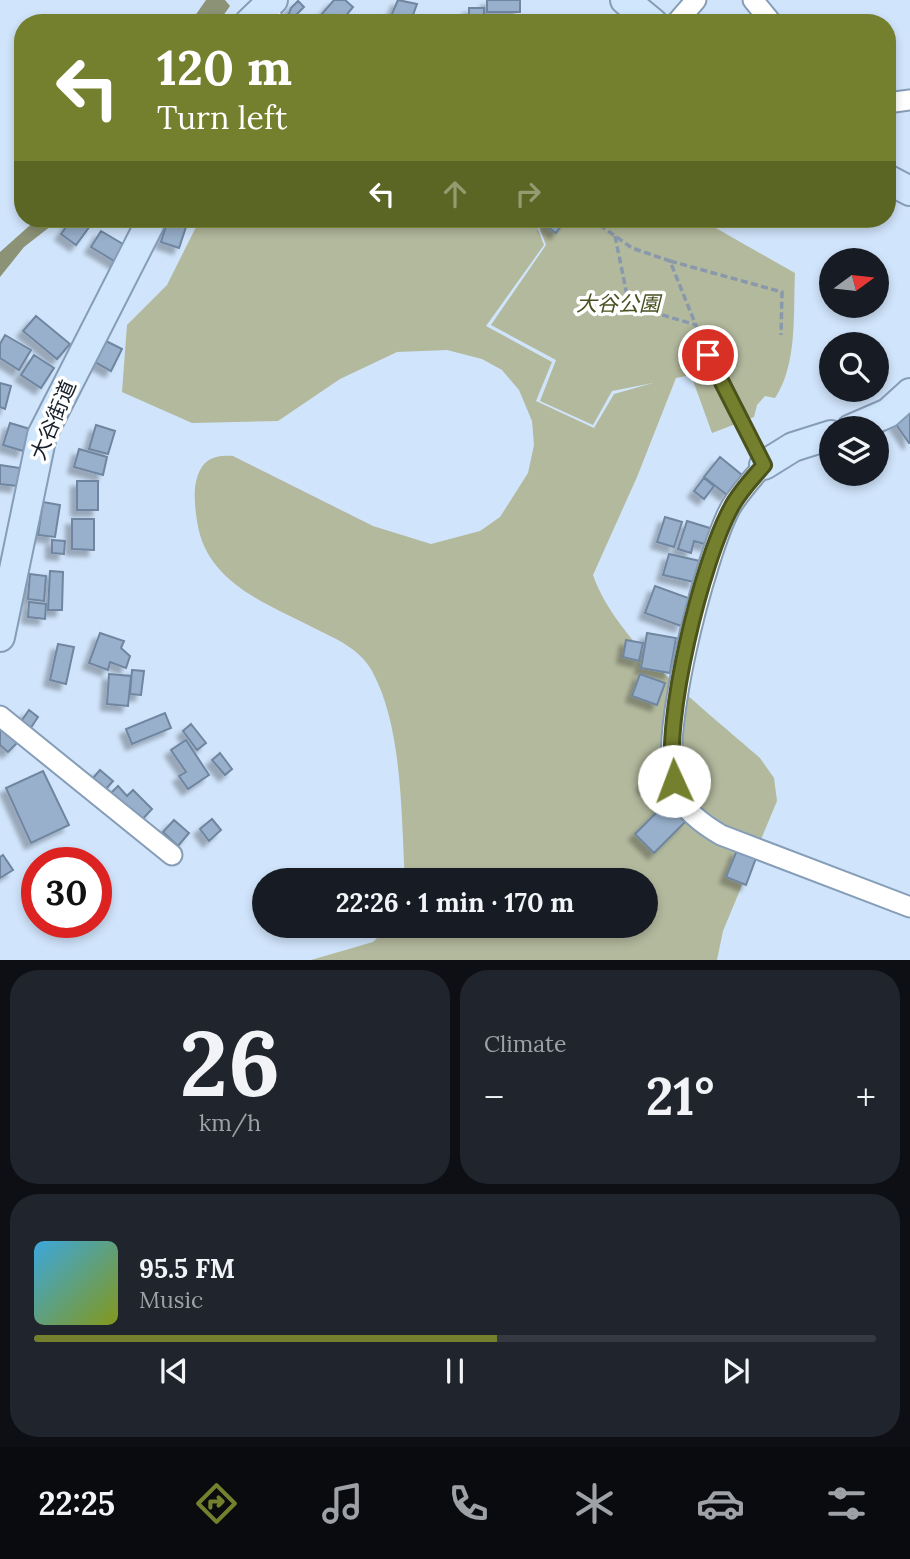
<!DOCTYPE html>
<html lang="en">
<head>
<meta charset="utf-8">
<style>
	:root { --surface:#171b24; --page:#20242c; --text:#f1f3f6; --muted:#9ea1a6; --line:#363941; --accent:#74802d }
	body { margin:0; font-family:Lora,"Noto Sans JP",serif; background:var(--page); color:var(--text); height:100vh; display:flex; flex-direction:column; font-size:26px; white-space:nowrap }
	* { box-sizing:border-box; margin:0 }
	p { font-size:23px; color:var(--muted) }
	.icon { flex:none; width:38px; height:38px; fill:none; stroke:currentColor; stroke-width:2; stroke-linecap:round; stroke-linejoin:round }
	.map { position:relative; height:960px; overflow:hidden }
	.side { display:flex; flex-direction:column; gap:10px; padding:10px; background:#0d0f14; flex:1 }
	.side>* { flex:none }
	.guide { position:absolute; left:14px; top:14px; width:882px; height:214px; border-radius:28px; box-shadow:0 4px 10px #0003; background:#74802d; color:#fff; overflow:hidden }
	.needle { width:46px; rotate:75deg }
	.fabs { position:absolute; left:819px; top:248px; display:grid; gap:14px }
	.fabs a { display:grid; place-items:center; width:70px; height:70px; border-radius:50%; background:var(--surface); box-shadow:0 4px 10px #0003; font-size:35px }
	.speed { position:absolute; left:21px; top:847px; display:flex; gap:14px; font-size:35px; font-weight:700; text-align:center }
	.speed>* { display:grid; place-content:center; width:91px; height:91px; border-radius:50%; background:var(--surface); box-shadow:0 4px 10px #0003; line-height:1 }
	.speed .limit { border:10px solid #d22; background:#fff; color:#111 }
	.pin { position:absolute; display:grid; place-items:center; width:60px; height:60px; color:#fff; margin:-30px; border:4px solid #fff; border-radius:50%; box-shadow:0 2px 7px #0007 }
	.me { position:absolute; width:77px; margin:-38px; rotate:358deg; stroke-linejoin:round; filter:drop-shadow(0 0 5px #0008) }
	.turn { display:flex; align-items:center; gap:24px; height:147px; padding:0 28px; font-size:32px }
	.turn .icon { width:91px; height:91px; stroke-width:2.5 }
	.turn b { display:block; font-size:49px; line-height:60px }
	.lanes { display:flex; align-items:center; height:66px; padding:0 28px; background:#0003; justify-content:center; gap:35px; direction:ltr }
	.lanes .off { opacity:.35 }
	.big { font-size:52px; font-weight:700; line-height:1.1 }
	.side .card { flex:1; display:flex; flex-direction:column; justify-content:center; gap:10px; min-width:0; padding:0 24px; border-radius:28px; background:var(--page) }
	.side .dial { align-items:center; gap:0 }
	.dial b { font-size:91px; line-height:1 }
	.song { display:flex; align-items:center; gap:21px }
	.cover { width:84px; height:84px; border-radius:10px; background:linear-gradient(135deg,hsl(200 70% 55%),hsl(70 70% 35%)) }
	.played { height:7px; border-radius:4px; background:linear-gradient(90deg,var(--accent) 55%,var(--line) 55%) }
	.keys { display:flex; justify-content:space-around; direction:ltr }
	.heat { display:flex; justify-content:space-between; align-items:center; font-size:38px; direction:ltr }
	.side .tiles { flex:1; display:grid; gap:10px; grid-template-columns:1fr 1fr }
	.card:last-child { grid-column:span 2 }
	.trip { position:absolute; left:252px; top:868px; width:406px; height:70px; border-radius:35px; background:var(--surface); box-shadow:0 4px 10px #0003; font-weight:700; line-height:70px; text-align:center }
	.menu { display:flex; height:112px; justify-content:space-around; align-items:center; background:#090b0e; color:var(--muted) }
	.menu .icon { width:49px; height:49px }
	.menu .current { color:var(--accent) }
	.menu b { font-size:32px; color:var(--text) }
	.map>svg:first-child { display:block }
</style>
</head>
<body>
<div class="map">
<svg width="910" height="961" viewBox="0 0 910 961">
	<defs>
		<filter id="shadow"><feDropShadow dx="-6" dy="6" stdDeviation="2" flood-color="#0004"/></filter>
	</defs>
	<rect width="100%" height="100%" fill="#d0e4fb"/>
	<path fill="#b3b99d" d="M200 219H534L544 245 486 326 552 362 536 401 594 428 614 394 653 383 612 391 593 425 540 401 556 360 491 325 546 245 536 219H700L795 273C793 312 798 364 775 398L765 396 757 405 754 417 712 433 691 375 676 378 637 477 593 575C617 644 705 709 760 758L774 778 777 801 723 931 717 960H311L373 942 389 926H646V880H405C401 815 403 728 372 671 361 651 341 641 322 632 271 605 206 585 197 521 195 508 193 490 197 478 203 459 214 455 233 456L373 526 431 544 480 531 500 517 528 473 534 445 532 421 519 390 502 370 482 359 447 350 397 352 340 379 278 421 192 423 122 392 127 325 167 285Z"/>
	<path fill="#8c9276" d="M206 0H225L230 6 218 23H190Z
		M37 219H60L24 247 0 277V252Z"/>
	<path fill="#98b0cb" stroke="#6f86a0" stroke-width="2" filter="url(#shadow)" d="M334 0H345L353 7 340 23H330L321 15Z
		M398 0 417 4 410 23 391 16Z
		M487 0H520V12H487Z
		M298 1 304 7 293 18 289 14 291 8Z
		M469 8H484V23H469Z
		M72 219H81L90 226 76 245 61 234Z
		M168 219 187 224 179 248 161 242Z
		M549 219H566L556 233 545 225Z
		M101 231 128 247 119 264 91 247Z
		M36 316 70 344 57 359 23 331Z
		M5 335 31 350 19 370 0 358V344Z
		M106 341 122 349 111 371 95 362Z
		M34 355 54 368 41 388 21 375Z
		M0 383 11 386 5 409 0 407Z
		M910 412V442L909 443 895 423Z
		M10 423 30 429 23 451 3 445Z
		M96 425 115 431 108 454 89 449Z
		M79 449 107 457 103 475 74 467Z
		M720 457 742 475 727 495 704 477Z
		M0 465 20 468 17 486 0 484Z
		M704 478 714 486 704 499 694 491Z
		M77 481H98V510H77Z
		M43 502 60 505 55 537 38 535Z
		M665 517 682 522 674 547 657 542Z
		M72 519H94V550L72 549Z
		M687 521 713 529 708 545 694 541 691 553 678 549Z
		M52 540 65 541 64 554 52 553Z
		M669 554 700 561 694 582 663 575Z
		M50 571 63 572 62 610H48Z
		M30 574 46 576 44 601 28 599Z
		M655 586 691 599 681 626 645 613Z
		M29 602 46 604 45 619 28 617Z
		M100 633 124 641 121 648 130 656 126 668 110 662 108 670 89 663Z
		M647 633 676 638 670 673 641 668Z
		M626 640 643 643 639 661 623 657Z
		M58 644 74 647 66 684 50 680Z
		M132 670 144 671 141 695 130 694Z
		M109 674 131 676 128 706 107 704Z
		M640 674 665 683 657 705 632 696Z
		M29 710 38 717 30 729 20 723Z
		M165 713 171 728 132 744 126 729Z
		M0 723 19 741 8 752 0 745Z
		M191 724 206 743 197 750 183 731Z
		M186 740 209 775 188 789 179 776 186 772 171 750Z
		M220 753 232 769 225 775 212 760Z
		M100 770 113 781 106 789 93 778Z
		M43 771 69 825 31 843 6 788Z
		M652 774 665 785 657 796 643 785Z
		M118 786 127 796 133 790 152 809 137 825 108 796Z
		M666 803 685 822 654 853 635 834Z
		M212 819 221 830 209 841 200 829Z
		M174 820 189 833 178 846 163 832Z
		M737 850 756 858 746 885 726 877Z
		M3 855 13 870 0 878V857Z"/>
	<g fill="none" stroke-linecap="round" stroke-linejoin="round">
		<defs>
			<path id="lane" d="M269 6 281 23
				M708 355 763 463"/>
			<path id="street" d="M753 0 772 23
				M676 23 696 0
				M887 103 910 100
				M764 465C753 478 740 492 731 507 706 552 653 752 678 796 687 813 704 825 721 835L910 907
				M0 716 172 855"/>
			<path id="secondary" d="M625 0 653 23
				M249 23 273 0
				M887 179 910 191
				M851 429 888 413 910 393
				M764 465 793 447 831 435
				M0 637 42 435 152 219"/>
		</defs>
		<use href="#lane" stroke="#859db7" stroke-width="13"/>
		<use href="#street" stroke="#859db7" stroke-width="23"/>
		<use href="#secondary" stroke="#859db7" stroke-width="32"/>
		<path stroke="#8998aa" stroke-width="3.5" stroke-dasharray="7 3.5" stroke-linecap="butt" d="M591 219 632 248 670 261 703 343
			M615 236 629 305 696 325
			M670 261 782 292 781 335"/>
		<use href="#lane" stroke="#fff" stroke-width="10"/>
		<use href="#street" stroke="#fff" stroke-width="19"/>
		<use href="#secondary" stroke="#d0e6fd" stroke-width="28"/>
	</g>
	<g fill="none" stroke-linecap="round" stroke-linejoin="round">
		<defs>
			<path id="route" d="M674 781C662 722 702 561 731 508 739 492 753 478 764 465L708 355"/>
		</defs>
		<use href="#route" stroke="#4b531d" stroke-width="18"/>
		<use href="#route" stroke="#74802d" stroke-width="12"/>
	</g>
	<g text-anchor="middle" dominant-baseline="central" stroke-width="7" stroke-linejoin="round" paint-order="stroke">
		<g font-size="21" font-style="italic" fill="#495121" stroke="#fff">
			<text x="618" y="303">大谷公園</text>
		</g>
		<g font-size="21" fill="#17202a" stroke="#fff">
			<text transform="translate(53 420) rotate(-67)">大谷街道</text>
		</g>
	</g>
</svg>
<div class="fabs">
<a><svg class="needle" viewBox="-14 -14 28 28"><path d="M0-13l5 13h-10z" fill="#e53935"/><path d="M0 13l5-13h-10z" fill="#9ea1a6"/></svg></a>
<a><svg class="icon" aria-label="search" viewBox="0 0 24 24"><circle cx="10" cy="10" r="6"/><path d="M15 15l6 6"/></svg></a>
<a><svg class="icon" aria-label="layers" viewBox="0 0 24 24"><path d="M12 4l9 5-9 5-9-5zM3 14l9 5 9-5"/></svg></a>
</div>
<div class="speed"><div class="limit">30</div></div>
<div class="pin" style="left:708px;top:355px;background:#d93025"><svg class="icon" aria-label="arrive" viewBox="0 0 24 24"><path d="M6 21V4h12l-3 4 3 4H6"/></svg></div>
<svg class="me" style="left:674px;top:781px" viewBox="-20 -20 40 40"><circle r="19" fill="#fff"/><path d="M0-13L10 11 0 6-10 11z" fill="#74802d"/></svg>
<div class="trip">22:26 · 1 min · 170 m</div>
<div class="guide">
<div class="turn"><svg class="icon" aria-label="left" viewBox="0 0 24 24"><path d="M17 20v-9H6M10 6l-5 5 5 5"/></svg><div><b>120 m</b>Turn left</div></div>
<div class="lanes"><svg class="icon" aria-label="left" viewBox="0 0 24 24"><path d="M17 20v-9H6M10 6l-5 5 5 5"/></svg><svg class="icon off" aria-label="ahead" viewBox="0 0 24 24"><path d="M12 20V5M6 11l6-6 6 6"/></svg><svg class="icon off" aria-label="right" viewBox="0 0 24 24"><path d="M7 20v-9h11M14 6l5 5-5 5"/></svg></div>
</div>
</div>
<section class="side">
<div class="tiles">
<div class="card dial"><b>26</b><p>km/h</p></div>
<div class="card"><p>Climate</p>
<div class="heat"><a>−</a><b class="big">21°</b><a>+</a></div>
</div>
<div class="card">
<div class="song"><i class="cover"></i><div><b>95.5 FM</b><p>Music</p></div></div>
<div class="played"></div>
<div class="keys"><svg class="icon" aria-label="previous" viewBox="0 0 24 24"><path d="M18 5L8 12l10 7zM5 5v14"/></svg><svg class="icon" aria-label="pause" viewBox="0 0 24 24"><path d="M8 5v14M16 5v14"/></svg><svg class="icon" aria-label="next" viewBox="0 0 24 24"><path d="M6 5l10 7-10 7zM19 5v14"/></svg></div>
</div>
</div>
</section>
<nav class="menu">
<b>22:25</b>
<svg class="icon current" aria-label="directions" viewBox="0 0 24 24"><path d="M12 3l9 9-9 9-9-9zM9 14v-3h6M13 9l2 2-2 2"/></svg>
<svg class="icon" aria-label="music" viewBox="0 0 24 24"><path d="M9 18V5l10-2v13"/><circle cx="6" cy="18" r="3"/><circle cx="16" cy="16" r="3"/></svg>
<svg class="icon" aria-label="phone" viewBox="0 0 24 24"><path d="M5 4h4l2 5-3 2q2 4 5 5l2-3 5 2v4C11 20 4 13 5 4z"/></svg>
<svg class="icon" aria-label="climate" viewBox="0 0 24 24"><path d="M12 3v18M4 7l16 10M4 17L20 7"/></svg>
<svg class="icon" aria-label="car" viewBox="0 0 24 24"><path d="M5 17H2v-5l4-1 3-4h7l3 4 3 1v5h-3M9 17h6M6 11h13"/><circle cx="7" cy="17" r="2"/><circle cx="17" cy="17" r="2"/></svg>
<svg class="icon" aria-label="filters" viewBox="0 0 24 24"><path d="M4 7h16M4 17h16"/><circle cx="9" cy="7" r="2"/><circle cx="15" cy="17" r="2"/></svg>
</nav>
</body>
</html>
